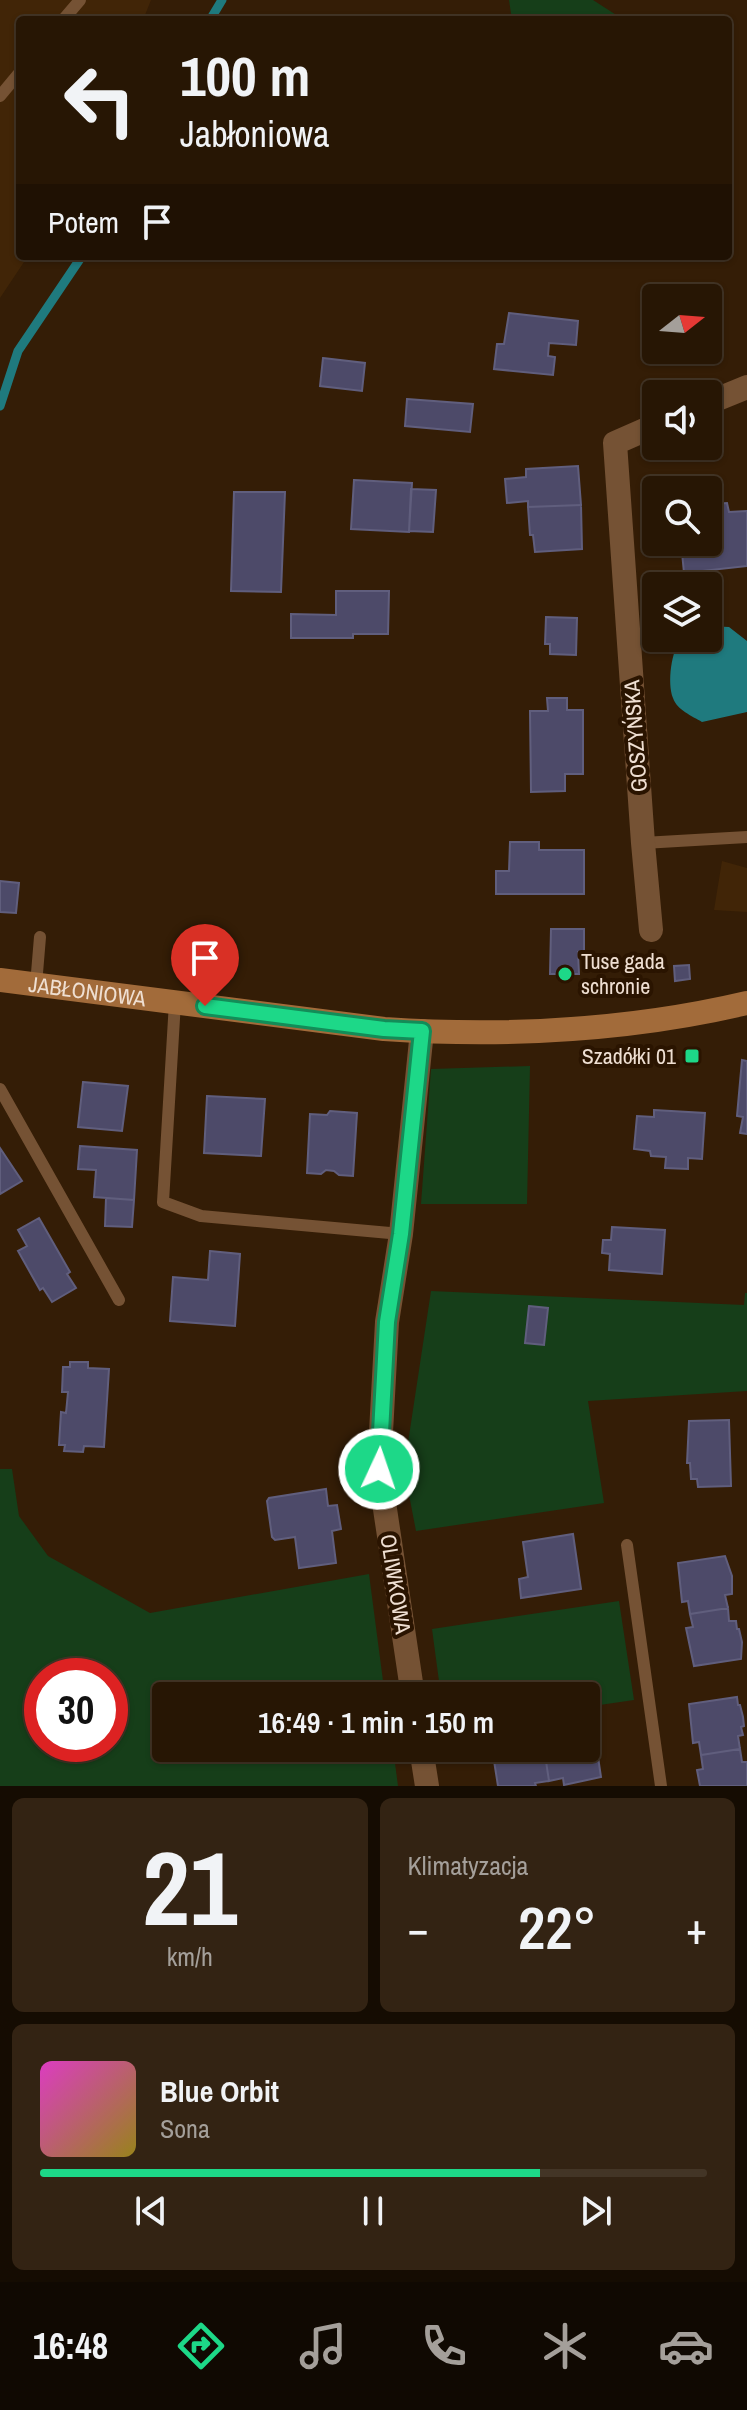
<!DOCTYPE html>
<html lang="pl">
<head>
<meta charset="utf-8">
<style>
	:root { --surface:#271604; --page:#332313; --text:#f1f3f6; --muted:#a49f9a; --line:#433526; --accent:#1dd888 }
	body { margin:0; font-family:"Archivo Narrow",sans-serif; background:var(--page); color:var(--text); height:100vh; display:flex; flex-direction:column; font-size:30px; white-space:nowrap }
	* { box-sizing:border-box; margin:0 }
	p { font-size:26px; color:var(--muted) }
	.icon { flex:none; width:44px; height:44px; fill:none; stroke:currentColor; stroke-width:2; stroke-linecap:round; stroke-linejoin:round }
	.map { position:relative; height:1786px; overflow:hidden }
	.side { display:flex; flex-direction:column; gap:12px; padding:12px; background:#150c02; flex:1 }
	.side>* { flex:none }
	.banner { position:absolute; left:16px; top:16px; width:716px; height:244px; border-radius:8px; box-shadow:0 2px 6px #0004,0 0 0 2px var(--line); background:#271604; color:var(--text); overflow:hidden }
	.needle { width:52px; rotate:73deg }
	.fabs { position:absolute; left:642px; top:284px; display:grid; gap:16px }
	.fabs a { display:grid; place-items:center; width:80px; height:80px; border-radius:8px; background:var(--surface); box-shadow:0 2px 6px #0004,0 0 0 2px var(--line); font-size:40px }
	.speed { position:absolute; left:24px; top:1658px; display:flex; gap:16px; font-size:40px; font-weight:700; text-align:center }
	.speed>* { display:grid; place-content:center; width:104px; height:104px; border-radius:50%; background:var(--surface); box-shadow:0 2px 6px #0004,0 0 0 2px var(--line); line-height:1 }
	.speed .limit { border:12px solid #d22; background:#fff; color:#111 }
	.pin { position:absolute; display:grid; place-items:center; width:68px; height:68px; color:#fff; margin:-82px -34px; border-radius:50% 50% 50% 0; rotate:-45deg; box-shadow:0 0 8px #0007 }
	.pin .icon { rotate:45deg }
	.me { position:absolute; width:88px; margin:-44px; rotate:3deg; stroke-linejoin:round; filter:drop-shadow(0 0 6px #0008) }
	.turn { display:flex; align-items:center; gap:28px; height:168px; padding:0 32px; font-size:36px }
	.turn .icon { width:104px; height:104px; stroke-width:2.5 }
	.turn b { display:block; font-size:56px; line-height:68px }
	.then { display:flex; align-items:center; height:76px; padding:0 32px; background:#0003; gap:16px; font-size:30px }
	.big { font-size:60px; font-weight:600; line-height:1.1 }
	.side .tile { flex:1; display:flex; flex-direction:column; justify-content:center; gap:12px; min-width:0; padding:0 28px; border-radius:12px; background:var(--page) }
	.side .dial { align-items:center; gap:0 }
	.dial b { font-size:104px; line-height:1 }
	.song { display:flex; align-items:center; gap:24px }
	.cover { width:96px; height:96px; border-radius:12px; background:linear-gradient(135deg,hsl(310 70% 55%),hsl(50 70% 35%)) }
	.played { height:8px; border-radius:4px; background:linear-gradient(90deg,var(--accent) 75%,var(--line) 75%) }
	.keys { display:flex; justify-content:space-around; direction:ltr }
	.heat { display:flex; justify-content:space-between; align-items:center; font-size:44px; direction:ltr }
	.side .tiles { flex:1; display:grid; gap:12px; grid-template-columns:1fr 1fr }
	.tile:last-child { grid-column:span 2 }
	.trip { position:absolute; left:152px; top:1682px; width:448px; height:80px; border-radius:8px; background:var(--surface); box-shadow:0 2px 6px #0004,0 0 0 2px var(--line); font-weight:600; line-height:80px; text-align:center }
	.menu { display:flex; height:128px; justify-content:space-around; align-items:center; background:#100902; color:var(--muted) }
	.menu .icon { width:56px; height:56px }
	.menu .selected { color:var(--accent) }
	.menu b { font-size:36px; color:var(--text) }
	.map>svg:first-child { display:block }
</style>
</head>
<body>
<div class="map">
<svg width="747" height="1786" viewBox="0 0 747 1786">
	<rect width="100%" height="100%" fill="#341d06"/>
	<path fill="#412507" d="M0 0H151L143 20H20V256H28L0 298Z
		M722 861 747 868V912L714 910Z"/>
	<path fill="#163e19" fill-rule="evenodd" d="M509 0H593L624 20H512Z
		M530 1066 527 1204H421L431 1069Z
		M431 1291 744 1305 745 1293H747V1391L588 1401 604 1503 416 1531 404 1469Z
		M0 1469H12L19 1516 48 1556 150 1613 369 1574 385 1696H166V1748H393L398 1786H0ZM110 1676V1744H42V1676Z
		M619 1601 634 1700 586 1707V1696H441L432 1629Z"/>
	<path fill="#1f7a7e" d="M708 626 729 627 747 641V712L702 722C692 716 677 710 673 698 667 684 671 649 682 638H708Z"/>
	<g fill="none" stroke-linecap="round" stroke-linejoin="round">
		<path stroke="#1f7a7e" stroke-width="9" d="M210 20 222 0
			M0 406 18 351 82 256"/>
	</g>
	<path fill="#4d4a69" stroke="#605e7d" stroke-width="2" d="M509 313 578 321 576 345 549 343 548 356 555 357 553 375 494 369 497 344H504Z
		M323 358 365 363 362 391 320 386Z
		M407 399 473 404 470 432 405 426Z
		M578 466 581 505 528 507V501L507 503 505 479 526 477V469Z
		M354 480 412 483 409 532 351 529Z
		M411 489 436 490 433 532 409 531Z
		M234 492H285L281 592 231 591Z
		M727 503 729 512 747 511V566L684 573 681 542H708V515L714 514 713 504Z
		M581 505 582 549 535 552 533 535H530L528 507Z
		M336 591H389L388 634H353V638H291V614L336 615Z
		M546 617 577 618 576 655 550 654V644H545Z
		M547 698H567V710H583V774H565V791L531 792 530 711H548Z
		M510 842H539V850H584V894H496V871H509Z
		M0 881 19 883 16 913 0 912Z
		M551 929H584V952H578L579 974H550Z
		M689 965 690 979 675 981 674 966Z
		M742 1060 747 1061V1134L740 1133 743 1117 737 1116Z
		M83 1082 128 1086 122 1131 78 1127Z
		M207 1096 265 1099 261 1156 204 1153Z
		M654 1110 705 1113 702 1159 688 1158V1169L665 1168 666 1157 651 1156 650 1151 634 1149 637 1116 654 1117Z
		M330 1111 357 1113 353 1176 339 1175 334 1171 326 1170 321 1174 307 1173 310 1114 327 1115Z
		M80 1146 137 1150 134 1200 94 1197 96 1170 78 1169Z
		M0 1148 22 1181 0 1194Z
		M106 1198 134 1200 132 1227 105 1226Z
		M39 1218 70 1272 67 1274 76 1288 52 1302 43 1288 40 1290 18 1251 27 1246 18 1230Z
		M612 1227 665 1230 662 1274 609 1270 610 1254 602 1253 603 1240H611Z
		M210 1251 240 1254 235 1326 170 1321 173 1277 208 1280Z
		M529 1306 548 1308 544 1345 525 1343Z
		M70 1362H88V1368L109 1369 104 1447 84 1446 83 1452 64 1451 65 1445H59L61 1412 66 1413 68 1392H62L63 1367H70Z
		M729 1420 731 1486 698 1487 697 1479H691L690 1463H687L689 1421Z
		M326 1489 328 1506 337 1505 341 1529 332 1531 336 1563 299 1568 295 1537 275 1540 272 1537 267 1501 269 1498Z
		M573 1534 581 1589 521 1598 519 1579 528 1577 523 1542Z
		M725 1556 732 1576V1594L725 1595 728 1608 690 1614 688 1601 682 1602 678 1563Z
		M728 1608 729 1621H736L737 1629H739L742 1642 741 1659 694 1666 686 1628 693 1627 690 1614Z
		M737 1697 738 1705H740L743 1717 744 1726 741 1727 743 1735 738 1736 740 1749 701 1755 699 1742 693 1743 689 1704Z
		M594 1730 601 1777 564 1785 563 1778 549 1781 544 1748H586V1732Z
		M492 1748H544L549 1781 535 1783 536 1786H498Z
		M740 1749 742 1762H747V1786H700L697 1770 703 1769 701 1755Z"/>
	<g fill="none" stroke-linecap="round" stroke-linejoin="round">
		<path stroke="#755234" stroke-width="12" d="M63 20 80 0
			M0 96 20 72
			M643 843 747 837
			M36 985 40 937
			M175 1002 163 1202 201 1216 401 1234
			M0 1089 119 1300
			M627 1545 661 1786"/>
		<path stroke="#755234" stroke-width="24" d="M708 403 747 387
			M651 930 643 843 615 443 656 425
			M413 1696 379 1469 387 1322 401 1234 422 1031
			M421 1748 427 1786"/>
		<path stroke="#a26b3a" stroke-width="24" id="s1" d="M0 980 384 1029C506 1037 628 1031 747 1003"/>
	</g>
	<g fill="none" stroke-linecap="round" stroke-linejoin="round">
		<defs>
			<path id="route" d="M205 1006 384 1029 422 1031 401 1234 387 1322 379 1469"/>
		</defs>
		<use href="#route" stroke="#138c58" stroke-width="20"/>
		<use href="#route" stroke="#1dd888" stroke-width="14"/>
	</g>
	<g fill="#1dd888" stroke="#2a1400" stroke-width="3">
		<circle cx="565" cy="974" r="8"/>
		<rect x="684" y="1048" width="16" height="16" rx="4"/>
	</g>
	<g text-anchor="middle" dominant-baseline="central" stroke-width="8" stroke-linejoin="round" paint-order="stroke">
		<g font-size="22" fill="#efdfd2" stroke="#2a1400">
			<text transform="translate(635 736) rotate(-94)">GOSZYŃSKA</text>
			<text stroke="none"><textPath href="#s1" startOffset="88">JABŁONIOWA</textPath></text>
			<text transform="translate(396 1584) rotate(81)">OLIWKOWA</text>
		</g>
		<g font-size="22" fill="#efdfd2" stroke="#2a1400" text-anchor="start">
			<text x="581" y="961">Tuse gada<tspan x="581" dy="25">schronie</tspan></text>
			<text x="676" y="1056" text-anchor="end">Szadółki 01</text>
		</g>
	</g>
</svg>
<div class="fabs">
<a><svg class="needle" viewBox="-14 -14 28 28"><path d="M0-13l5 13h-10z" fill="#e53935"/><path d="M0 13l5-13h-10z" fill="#a49f9a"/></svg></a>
<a><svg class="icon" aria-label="sound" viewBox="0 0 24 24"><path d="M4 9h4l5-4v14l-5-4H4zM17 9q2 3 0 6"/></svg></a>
<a><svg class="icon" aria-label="search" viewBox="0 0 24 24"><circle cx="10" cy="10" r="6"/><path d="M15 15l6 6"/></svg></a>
<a><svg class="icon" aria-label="layers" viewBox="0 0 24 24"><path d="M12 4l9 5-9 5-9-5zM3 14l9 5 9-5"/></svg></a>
</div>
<div class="speed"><div class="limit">30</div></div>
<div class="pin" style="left:205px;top:1006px;background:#d93025"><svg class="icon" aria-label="arrive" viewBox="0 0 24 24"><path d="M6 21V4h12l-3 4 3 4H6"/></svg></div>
<svg class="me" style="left:379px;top:1469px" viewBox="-20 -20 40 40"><circle r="17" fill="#1dd888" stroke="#fff" stroke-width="3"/><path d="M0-11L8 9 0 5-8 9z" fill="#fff"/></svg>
<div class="trip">16:49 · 1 min · 150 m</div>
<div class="banner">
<div class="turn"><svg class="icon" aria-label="left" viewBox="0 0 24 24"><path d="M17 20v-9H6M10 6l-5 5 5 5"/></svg><div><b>100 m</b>Jabłoniowa</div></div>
<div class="then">Potem<svg class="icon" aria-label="arrive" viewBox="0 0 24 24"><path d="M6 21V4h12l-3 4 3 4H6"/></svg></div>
</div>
</div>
<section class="side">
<div class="tiles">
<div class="tile dial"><b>21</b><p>km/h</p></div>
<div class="tile"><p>Klimatyzacja</p>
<div class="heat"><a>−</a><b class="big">22°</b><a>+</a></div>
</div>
<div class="tile">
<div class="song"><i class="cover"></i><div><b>Blue Orbit</b><p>Sona</p></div></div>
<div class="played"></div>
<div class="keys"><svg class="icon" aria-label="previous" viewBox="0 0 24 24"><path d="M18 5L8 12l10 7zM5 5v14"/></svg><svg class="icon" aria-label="pause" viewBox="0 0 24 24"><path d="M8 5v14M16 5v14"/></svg><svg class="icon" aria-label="next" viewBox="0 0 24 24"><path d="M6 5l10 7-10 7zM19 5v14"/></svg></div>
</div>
</div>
</section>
<nav class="menu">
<b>16:48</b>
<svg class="icon selected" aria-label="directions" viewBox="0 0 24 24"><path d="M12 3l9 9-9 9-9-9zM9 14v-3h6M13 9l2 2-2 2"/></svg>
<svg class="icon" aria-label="music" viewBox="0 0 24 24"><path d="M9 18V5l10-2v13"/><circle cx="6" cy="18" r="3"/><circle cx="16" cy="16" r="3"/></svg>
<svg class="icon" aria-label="phone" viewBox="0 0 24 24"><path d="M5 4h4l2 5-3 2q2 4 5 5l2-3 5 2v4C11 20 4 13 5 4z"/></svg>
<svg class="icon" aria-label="climate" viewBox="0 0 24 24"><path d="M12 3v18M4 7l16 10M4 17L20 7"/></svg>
<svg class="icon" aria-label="car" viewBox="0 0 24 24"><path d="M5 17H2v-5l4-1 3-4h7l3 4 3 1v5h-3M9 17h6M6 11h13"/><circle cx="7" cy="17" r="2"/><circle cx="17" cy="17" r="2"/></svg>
</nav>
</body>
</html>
